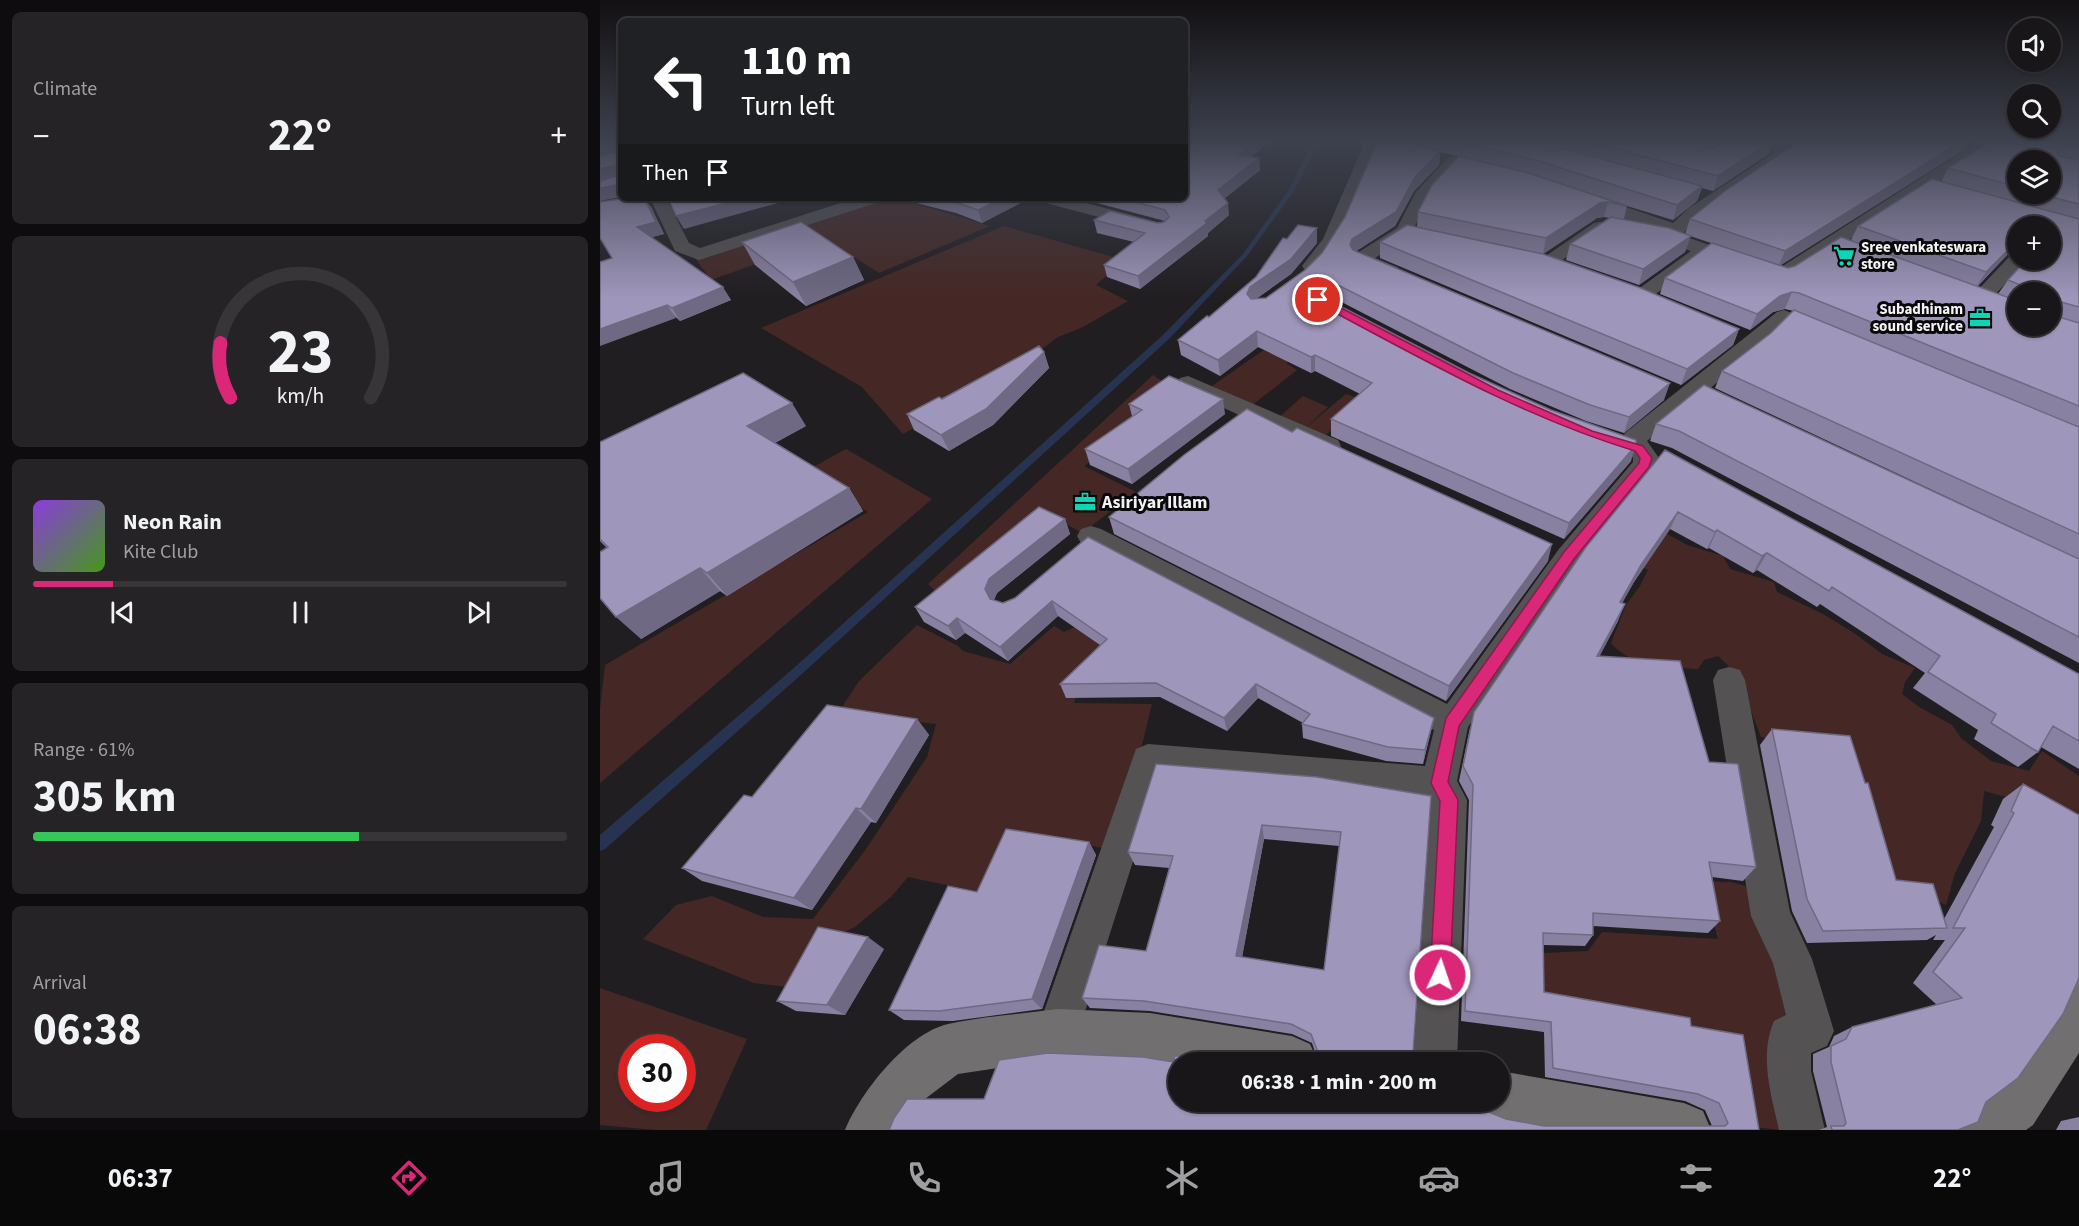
<!DOCTYPE html>
<html lang="en">
<head>
<meta charset="utf-8">
<style>
	:root { --surface:#191619; --page:#262326; --text:#f1f3f6; --muted:#9f9fa2; --line:#373538; --accent:#db2777 }
	body { margin:0; font-family:"Source Sans 3",sans-serif; background:var(--page); color:var(--text); height:100vh; display:flex; flex-direction:column; font-size:22px; white-space:nowrap }
	* { box-sizing:border-box; margin:0 }
	p { font-size:20px; color:var(--muted) }
	.icon { flex:none; width:33px; height:33px; fill:none; stroke:currentColor; stroke-width:2; stroke-linecap:round; stroke-linejoin:round }
	.map { position:relative; flex:1; overflow:hidden }
	.details { display:flex; flex-direction:column; gap:12px; padding:12px; background:#0e0c0e; width:600px }
	.details>* { flex:none }
	.guide { position:absolute; left:18px; top:18px; width:570px; height:183px; border-radius:9px; box-shadow:0 2px 4px #0004,0 0 0 2px var(--line); background:#202124; color:#fff; overflow:hidden }
	.controls { position:absolute; left:1407px; top:18px; display:grid; gap:12px }
	.controls a { display:grid; place-items:center; width:54px; height:54px; border-radius:50%; background:var(--surface); box-shadow:0 2px 4px #0004,0 0 0 2px var(--line); font-size:30px }
	.speed { position:absolute; left:18px; top:1034px; display:flex; gap:12px; font-size:30px; font-weight:700; text-align:center }
	.speed>* { display:grid; place-content:center; width:78px; height:78px; border-radius:50%; background:var(--surface); box-shadow:0 2px 4px #0004,0 0 0 2px var(--line); line-height:1 }
	.speed .limit { border:9px solid #d22; background:#fff; color:#111 }
	.pin { position:absolute; display:grid; place-items:center; width:51px; height:51px; color:#fff; margin:-26px; border:3px solid #fff; border-radius:50%; box-shadow:0 2px 6px #0007 }
	.me { position:absolute; width:66px; margin:-33px; rotate:3deg; stroke-linejoin:round; filter:drop-shadow(0 0 4px #0008) }
	.turn { display:flex; align-items:center; gap:21px; height:126px; padding:0 24px; font-size:27px }
	.turn .icon { width:78px; height:78px; stroke-width:2.5 }
	.turn b { display:block; font-size:42px; line-height:51px }
	.then { display:flex; align-items:center; height:57px; padding:0 24px; background:#0003; gap:12px; font-size:22px }
	.big { font-size:45px; font-weight:700; line-height:1.1 }
	.details .card { flex:1; display:flex; flex-direction:column; justify-content:center; gap:9px; min-width:0; padding:0 21px; border-radius:9px; background:var(--page) }
	.details .dial { align-items:center; gap:0 }
	.dial svg { height:156px; overflow:visible; fill:none; stroke:var(--line); stroke-width:7; stroke-linecap:round; text-anchor:middle }
	.dial text { fill:var(--text); stroke:none }
	.song { display:flex; align-items:center; gap:18px }
	.cover { width:72px; height:72px; border-radius:9px; background:linear-gradient(135deg,hsl(270 70% 55%),hsl(100 70% 35%)) }
	.played { height:6px; border-radius:3px; background:linear-gradient(90deg,var(--accent) 15%,var(--line) 15%) }
	.keys { display:flex; justify-content:space-around; direction:ltr }
	.heat { display:flex; justify-content:space-between; align-items:center; font-size:33px; direction:ltr }
	.charge { height:9px; border-radius:4px; background:linear-gradient(90deg,#34c759 61%,var(--line) 0) }
	.trip { position:absolute; left:568px; top:1052px; width:342px; height:60px; border-radius:30px; background:var(--surface); box-shadow:0 2px 4px #0004,0 0 0 2px var(--line); font-weight:700; line-height:60px; text-align:center }
	.menu { display:flex; height:96px; justify-content:space-around; align-items:center; background:#0a090a; color:var(--muted) }
	.menu .icon { width:42px; height:42px }
	.menu .on { color:var(--accent) }
	.menu b { font-size:27px; color:var(--text) }
	main { display:flex; flex:1; min-height:0 }
	.map>svg:first-child { display:block }
</style>
</head>
<body>
<main>
<section class="details">
<div class="card"><p>Climate</p>
<div class="heat"><a>−</a><b class="big">22°</b><a>+</a></div>
</div>
<div class="card dial"><svg viewBox="0 0 100 80">
<path d="M14 69A42 42 0 1 1 86 69"/>
<path d="M14 69A42 42 0 0 1 9 41" stroke="#db2777"/>
<text x="50" y="56" font-size="32" font-weight="700">23</text>
<text x="50" y="72" font-size="11">km/h</text>
</svg></div>
<div class="card">
<div class="song"><i class="cover"></i><div><b>Neon Rain</b><p>Kite Club</p></div></div>
<div class="played"></div>
<div class="keys"><svg class="icon" aria-label="previous" viewBox="0 0 24 24"><path d="M18 5L8 12l10 7zM5 5v14"/></svg><svg class="icon" aria-label="pause" viewBox="0 0 24 24"><path d="M8 5v14M16 5v14"/></svg><svg class="icon" aria-label="next" viewBox="0 0 24 24"><path d="M6 5l10 7-10 7zM19 5v14"/></svg></div>
</div>
<div class="card"><p>Range · 61%</p><b class="big">305 km</b><div class="charge"></div></div>
<div class="card"><p>Arrival</p><b class="big">06:38</b></div>
</section>
<div class="map">
<svg width="1479" height="1130" viewBox="0 0 1479 1130">
	<rect width="100%" height="100%" fill="#211e21"/>
	<path fill="#452825" fill-rule="evenodd" d="M278 198H296L390 226 279 273 226 239 111 280 95 258Z
		M404 226 524 260 496 285 528 301 483 327 458 337 434 355 342 413 303 434 262 387 161 328Z
		M688 333 713 345 686 363 697 370 651 406 612 386Z
		M553 375 573 389 525 421 538 429 484 466 536 492 482 533 450 515 344 599 328 584Z
		M746 394 766 401 721 439 677 419 703 396 728 407 704 429Z
		M246 449 332 499 0 783V709L5 665 268 512 204 472Z
		M1023 509 1087 545 1123 556 1130 569 1174 582 1177 592 1223 614 1254 633 1282 654 1315 668 1305 682 1302 694 1319 707 1352 725 1361 738 1391 761 1429 771 1442 751 1479 776V833L1421 801 1384 791 1381 821 1355 873 1346 905 1314 890 1300 887 1189 740 1161 737 1137 674 1118 656 1104 660 1098 669C1066 667 1033 668 1011 643L1026 605 1040 586 1048 570 1016 555Z
		M492 619 521 637 487 667 474 703 552 704 539 757 504 848 452 839 385 893 308 877 291 897 255 927 227 940 198 988 154 983 43 939 76 905 112 896 163 917 213 919 266 849 327 757 336 724 238 713 259 681 317 625 358 646 363 651 410 664 454 626 464 632Z
		M1102 881 1131 882 1153 888 1193 983 1180 1130 1154 1127 949 1016 938 983 943 953 988 951 1002 932 1118 939Z
		M0 988 147 1039 106 1130H56L0 1125ZM32 1047H82V1098H32Z"/>
	<g fill="none" stroke-linecap="round" stroke-linejoin="round">
		<path fill="#273451" fill-rule="evenodd" d="M714 140H720L694 191 647 256 570 338 203 673 5 849 0 851V835L195 667 564 334 643 254 688 191Z"/>
		<path fill="#545253" fill-rule="evenodd" d="M759 140H785L821 149 824 152 816 157 777 147 741 240 719 270H705L702 266 723 239 764 144Z
			M1184 140H1202L1188 151 1185 159 1101 216 1081 235 1178 269 1381 140H1396L1389 149 1187 280H1173L1103 255 1101 260 1048 300H1034L1031 296 1034 292 1091 251 1056 240 1053 236 1061 231 984 205 982 201 984 197H996L1073 223 1089 208 1172 154 1175 146Z
			M854 156 862 161 829 198 814 228 843 236 846 240 843 244 837 245 807 237 775 258 797 267 800 271 797 275H783L754 263 752 259 754 255 797 228 816 192 848 158Z
			M50 198H66L89 243 100 248 256 198H281L279 202 99 260 75 251Z
			M440 198H467L550 220 553 224 550 228 544 229 442 202Z
			M1000 222 1006 223 1009 227 1006 231 953 266H939L937 262 994 223Z
			M1418 253V260H1427L1425 263 1386 304H1372L1369 300 1372 296 1411 255Z
			M1184 310 1230 329 1234 333 1230 337 1223 339 1216 337 1186 325 1047 441 1059 458 1058 464 979 563 868 727 857 781 867 800 857 1062H813L831 802 829 799 560 777 473 1049 458 1056 443 1049 436 1034 536 749 548 744 825 766 834 730 481 543 477 536 481 529 491 526 501 529 847 704 959 549 1033 462V458L1022 439 1025 433 1177 312Z
			M588 376 738 440 741 446 738 452 729 454 720 452 580 388 577 383 580 378Z
			M1129 667 1140 670 1145 680 1190 912 1212 959 1234 1031 1227 1046 1211 1053V1071L1225 1130H1179C1171 1094 1159 1056 1174 1021L1186 1015 1173 963 1151 916 1113 680 1118 670Z"/>
		<path fill="#726f70" fill-rule="evenodd" d="M1479 970V1053L1433 1125 1426 1130H1356L1364 1111 1395 1087 1440 1025 1462 977Z
			M458 1009 550 1013 692 1036 710 1044 718 1062H579V1068L550 1063 458 1059 358 1074 325 1099 304 1130H245C261 1092 306 1034 348 1024 384 1016 422 1014 458 1009Z
			M900 1071 1084 1103 1103 1111 1111 1130H937L900 1123 881 1116 875 1101H900Z"/>
	</g>
	<path fill="#8981a1" fill-rule="evenodd" d="M671 140 651 157 659 158 660 170 625 198 629 215 608 233V236L540 289 507 277 504 265 534 242 497 233 494 220 558 223 565 221 478 198H585Z
		M778 140H1180L1174 144 1170 153 1113 191 1102 188 1097 201 1073 220 1027 206 1024 219 1085 234 1090 219 1367 148 1180 265 1188 268 1195 266 1251 240 1258 226 1341 182 1348 168 1394 140H1479V559L1115 388 1122 371 1171 333 1194 311 1185 309 1173 312 1150 330 1060 294 1065 278 1111 243 1090 236 1085 252 1039 285 966 260 970 244 1010 218 1004 217 997 218 943 254 817 227 818 212 859 156 840 152 839 165 814 191 795 226 756 251 1064 400 1024 433 986 421 910 389 726 294H716L1031 461 964 539 731 436V419L760 394 715 371 711 373 658 347 620 376 581 355 578 340 609 317 717 243 691 274 657 298H666L705 270 722 253 745 217ZM1418 160 1450 194H1418ZM1418 226H1450V260L1408 280 1398 294 1378 286 1409 253 1418 252ZM1418 292H1450V326H1418Z
		M314 198H430L382 223 356 213 316 203Z
		M51 207 64 234 52 237 131 300 80 321 12 258Z
		M142 242 253 257 264 280 206 306 155 265Z
		M780 242 1139 329 1133 345 1081 385 780 258Z
		M444 352 449 368 393 425 349 451 314 430 307 414Z
		M1104 385 1479 559V663L1072 448 1050 441 1056 424Z
		M529 404 625 414 532 484 490 465 485 449 532 416Z
		M206 426 175 443 249 488 263 511 127 596 120 591 41 639 7 548 0 541V442Z
		M692 432 948 561 846 701 514 534 509 517Z
		M1065 450 1479 674V769L1441 747 1438 752 1418 767 1374 739 1378 730 1313 688 1325 673 1220 604 1217 607 1157 570 1153 573 1109 548 1107 549 1070 529 1034 582 1022 603 1018 621 999 656 1109 762 1156 867 1143 881 1112 877 1120 921 1108 933 993 926V935L985 946 944 945V992L1091 1026 1159 1130H289L384 1099 573 1062 716 1055 712 1043 692 1034 550 1011 490 1008 482 998 546 951 569 868 535 865 528 852 556 764 831 796 813 1053 579 1062 886 1111 906 1119 944 1126H1112L1105 1110 1085 1101 945 1077 944 1032 861 1021 869 800 859 781 870 728ZM664 839 739 846 724 970 642 957Z
		M465 519 470 534 397 593 394 600 403 603 415 598 488 537 834 718 831 731 823 764 786 761 703 738 702 724 703 723 658 698 627 731 560 697 466 698 460 684 500 645 458 616 408 661 365 633 356 640 324 622 315 607Z
		M317 719 329 735 276 823 271 822 212 910 102 881 82 868Z
		M1172 729 1296 880 1344 919 1394 827 1391 825 1403 799 1423 784 1386 1102 1358 1130H1219L1227 1127 1213 1071V1054L1229 1047 1234 1036 1252 1027 1337 1005 1313 983 1345 940H1333L1336 935 1327 940 1207 943 1192 911 1160 745Z
		M489 842 496 855 442 1009 353 1021 304 1020 289 1010 377 892Z
		M284 949 245 1015 196 1011 177 1001Z
		M1479 1117V1130H1456L1461 1121Z"/>
	<path fill="#6f6983" d="M15 140 21 152 0 156V143Z
		M657 140H671L639 167 638 155Z
		M1173 140H1180L1174 144 1170 153 1113 191 1118 176Z
		M1364 140H1371L1367 148 1178 267 1185 251Z
		M840 151 839 165 814 191 795 226 752 254 750 245 752 239Z
		M659 158 660 170 620 202 618 190Z
		M15 165 21 174 0 182V169Z
		M21 184V197L0 201V188Z
		M1102 186 1097 201 1073 220 1077 205Z
		M44 198 51 207 64 234 45 239 37 227Z
		M146 198H196L84 229 76 216Z
		M403 198H430L382 223 378 210Z
		M1008 202 1004 217 997 218 943 254 946 238 1000 203Z
		M628 203 629 215 608 233V236L540 289 538 276Z
		M717 228V243L691 274 652 302 647 294 650 287Z
		M1091 236 1085 252 1039 285 1043 269Z
		M1418 240V252L1409 253 1375 288 1386 272Z
		M253 257 264 280 206 306 193 282Z
		M711 278V294L706 283Z
		M123 287 131 300 80 321 72 308Z
		M1192 292 1185 309 1173 312 1150 330 1157 314 1180 296Z
		M67 305 76 318 0 346V329Z
		M1139 329 1133 345 1081 385 1087 369Z
		M657 331 658 347 620 376 618 360Z
		M444 352 449 368 393 425 349 451 341 435Z
		M715 355V371L711 373V357Z
		M1070 383 1064 400 1024 433 1029 417Z
		M623 399 625 414 532 484 528 469Z
		M192 403 206 426 163 449 147 426Z
		M1036 445 1031 461 964 539 969 523Z
		M249 488 263 511 127 596 107 573Z
		M1078 512 1070 529 1034 582 1013 619 1020 602 1041 565Z
		M465 519 470 534 397 593 392 604 385 589 389 579Z
		M1117 530 1109 548 1107 549 1115 532Z
		M952 544 948 561 846 701 849 686Z
		M1167 553 1157 570 1153 573 1162 556Z
		M100 568 120 591 41 639 16 617Z
		M452 601 458 616 408 661 400 647Z
		M1025 604 1018 621 991 673 997 656Z
		M357 618 365 633 356 640 348 626Z
		M656 684 658 698 627 731 624 718Z
		M834 718 831 731 823 764 825 750Z
		M317 719 329 735 276 823 261 809Z
		M256 808 271 822 212 910 194 898Z
		M662 825 664 839 640 968 636 956Z
		M489 842 496 855 442 1009 432 999Z
		M268 937 284 949 245 1015 227 1005Z"/>
	<path fill="#9f96bb" stroke="#6f6983" stroke-width="1.5" fill-rule="evenodd" d="M0 140H15L0 143Z
		M15 140H21V184L0 188V181L16 176 15 165 0 169V156L16 152Z
		M585 140H657L638 155 659 158 618 190 628 203 605 221 607 223 538 276 504 265 545 233 494 220 510 211 558 223 564 222 569 217 565 210 520 198H585Z
		M778 140H795L840 151 815 177 796 212 752 239 750 245 753 250 1070 383 1029 417 990 405 913 373 726 279 711 278 706 283 709 290 869 373 951 410 1036 440V445L969 523 731 419 772 383 715 355 711 357 657 331 618 360 578 340 607 316 609 317 656 277 683 238 687 239 698 225 717 228 691 259 650 287 647 294 651 299 666 298 705 270 722 253 745 217Z
		M853 140H931L1102 186 1077 205 942 162Z
		M983 140H1077L1113 149 1124 142 1122 140H1173L1118 176Z
		M1195 140H1364L1185 251 1090 219 1125 191 1192 146Z
		M1394 140H1400L1433 148H1457L1459 156 1479 160V204L1440 194H1450V160H1418V187L1348 168Z
		M1455 140H1479V146Z
		M859 156 929 173 1027 206 1008 202 1000 203 946 238 818 212 832 185Z
		M1332 179 1479 219V307L1461 302 1460 307 1450 308V292H1431V289L1408 280 1426 260H1450V226H1418V240L1386 272 1258 226Z
		M27 198H44L56 222 37 227 123 287 72 308 67 305 0 329V262L12 258 0 238V202Z
		M68 198H146L76 216Z
		M340 198H403L378 210 352 201Z
		M1011 217 1069 228 1091 236 1043 269 970 244Z
		M201 222 253 257 193 282 142 242Z
		M807 225 943 254 1038 287 1139 329 1087 369 780 242Z
		M1241 237 1418 301V326H1450V310L1452 315 1479 323V406L1199 293 1192 292 1180 296 1157 314 1065 278 1112 243 1188 268 1195 266Z
		M1194 310 1479 427V534L1122 371 1171 333Z
		M439 346 444 352 386 409 341 435 307 414 339 397 342 399Z
		M143 373 192 403 147 426 249 488 107 573 100 568 16 617 0 598V552L8 547 0 539V442Z
		M569 376 623 399 528 469 485 449 542 410 529 404Z
		M1104 385 1479 559V637L1079 431 1056 424Z
		M647 409 692 432 697 428 952 544 849 686 509 517 584 455Z
		M1065 450 1479 674V741L1453 726 1438 752 1391 723 1396 714 1328 672 1340 656 1232 587 1229 591 1167 553 1162 556 1117 530 1115 532 1078 512 1041 565 1020 602 1025 604 997 656 1080 661 1109 762 1138 764 1156 867 1109 862 1120 921 993 913V935L943 933 944 992 1090 1018 1091 1026 1143 1035 1159 1130H289L294 1118 307 1099H384L399 1060 448 1053 543 1057 573 1062 575 1056 719 1055 711 1034 691 1024 544 1001 482 998 499 945 546 951 573 856 528 852 556 764 717 777 831 796 813 1053 816 1056V1062H579V1101H870L881 1103 886 1111 906 1119 944 1126H1125L1128 1123 1119 1103 1098 1094 953 1068 951 1022 865 1011 873 785 863 766 874 712 986 547ZM662 825 741 832 724 970 636 956Z
		M439 507 465 519 389 579 385 589 390 599 403 603 415 598 488 537 834 718 825 750 788 747 702 724 710 714 656 684 624 718 556 683 460 684 507 639 452 601 400 647 357 618 348 626 315 607Z
		M227 705 317 719 261 809 256 808 194 898 82 868 144 795 152 797Z
		M1172 729 1250 736 1265 783H1268L1296 880 1333 884 1347 928 1223 931 1207 899Z
		M1423 784 1479 815V978L1463 1014 1418 1078 1386 1102 1378 1122 1358 1130H1232L1231 1126H1244L1246 1123 1231 1062V1046L1246 1039 1252 1027 1362 998 1333 972 1365 928H1353L1414 813 1411 811Z
		M406 829 489 842 432 999 339 1011 289 1010 348 886 377 892Z
		M218 927 268 937 227 1005 177 1001Z"/>
	<linearGradient id="sky" x2="0" y2="1"><stop stop-color="#121012"/><stop offset="0.47" stop-color="#3d414e"/><stop offset="1" stop-color="#3d414e" stop-opacity="0"/></linearGradient>
	<rect width="1479" height="298" fill="url(#sky)"/>
	<path fill="#db2777" stroke="#8e194d" stroke-width="1.5" d="M715 298H722L898 390 992 431 1043 446 1052 458 1049 467 974 559 859 726 848 782 858 800 850 975 847 982 840 985 833 982 830 975 840 801 831 783 846 718 964 552 1039 463 1040 458 1035 451C922 417 819 357 715 302Z"/>
	<defs>
		<symbol id="supermarket-bare" viewBox="-9 -9 18 18"><path d="M-6-5.5h2.5l.6 2H6L4.5 2H-2.5L-4.4-4H-6ZM-1.5 3.2a1.3 1.3 0 1 0 .1 0ZM3 3.2a1.3 1.3 0 1 0 .1 0Z" fill="#0ed5b5" stroke="#0a090a" stroke-width="2.5" paint-order="stroke"/></symbol>
		<symbol id="office-bare" viewBox="-9 -9 18 18"><path d="M-6-3h4V-5.5h4V-3h4V5H-6ZM-1-4.5V-3h2v-1.5ZM-6 0V1H6V0Z" fill="#0ed5b5" stroke="#0a090a" stroke-width="2.5" paint-order="stroke"/></symbol>
	</defs>
	<g fill-rule="evenodd">
		<use href="#supermarket-bare" x="1229" y="241" width="30" height="30"/>
		<use href="#office-bare" x="1365" y="303" width="30" height="30"/>
		<use href="#office-bare" x="470" y="487" width="30" height="30"/>
	</g>
	<g text-anchor="middle" dominant-baseline="central" stroke-width="6" stroke-linejoin="round" paint-order="stroke">
		<g font-size="15" font-weight="bold" fill="#f4f2f4" stroke="#0a090a" text-anchor="start">
			<text x="1261" y="247">Sree venkateswara<tspan x="1261" dy="17">store</tspan></text>
			<text x="1363" y="309" text-anchor="end">Subadhinam<tspan x="1363" dy="17">sound service</tspan></text>
		</g>
		<g font-size="18" font-weight="bold" fill="#f4f2f4" stroke="#0a090a" text-anchor="start">
			<text x="502" y="502">Asiriyar Illam</text>
		</g>
	</g>
</svg>
<div class="controls">
<a><svg class="icon" aria-label="sound" viewBox="0 0 24 24"><path d="M4 9h4l5-4v14l-5-4H4zM17 9q2 3 0 6"/></svg></a>
<a><svg class="icon" aria-label="search" viewBox="0 0 24 24"><circle cx="10" cy="10" r="6"/><path d="M15 15l6 6"/></svg></a>
<a><svg class="icon" aria-label="layers" viewBox="0 0 24 24"><path d="M12 4l9 5-9 5-9-5zM3 14l9 5 9-5"/></svg></a>
<a>+</a>
<a>−</a>
</div>
<div class="speed"><div class="limit">30</div></div>
<div class="pin" style="left:718px;top:300px;background:#d93025"><svg class="icon" aria-label="arrive" viewBox="0 0 24 24"><path d="M6 21V4h12l-3 4 3 4H6"/></svg></div>
<svg class="me" style="left:840px;top:975px" viewBox="-20 -20 40 40"><circle r="17" fill="#db2777" stroke="#fff" stroke-width="3"/><path d="M0-11L8 9 0 5-8 9z" fill="#fff"/></svg>
<div class="trip">06:38 · 1 min · 200 m</div>
<div class="guide">
<div class="turn"><svg class="icon" aria-label="left" viewBox="0 0 24 24"><path d="M17 20v-9H6M10 6l-5 5 5 5"/></svg><div><b>110 m</b>Turn left</div></div>
<div class="then">Then<svg class="icon" aria-label="arrive" viewBox="0 0 24 24"><path d="M6 21V4h12l-3 4 3 4H6"/></svg></div>
</div>
</div>
</main>
<nav class="menu">
<b>06:37</b>
<svg class="icon on" aria-label="directions" viewBox="0 0 24 24"><path d="M12 3l9 9-9 9-9-9zM9 14v-3h6M13 9l2 2-2 2"/></svg>
<svg class="icon" aria-label="music" viewBox="0 0 24 24"><path d="M9 18V5l10-2v13"/><circle cx="6" cy="18" r="3"/><circle cx="16" cy="16" r="3"/></svg>
<svg class="icon" aria-label="phone" viewBox="0 0 24 24"><path d="M5 4h4l2 5-3 2q2 4 5 5l2-3 5 2v4C11 20 4 13 5 4z"/></svg>
<svg class="icon" aria-label="climate" viewBox="0 0 24 24"><path d="M12 3v18M4 7l16 10M4 17L20 7"/></svg>
<svg class="icon" aria-label="car" viewBox="0 0 24 24"><path d="M5 17H2v-5l4-1 3-4h7l3 4 3 1v5h-3M9 17h6M6 11h13"/><circle cx="7" cy="17" r="2"/><circle cx="17" cy="17" r="2"/></svg>
<svg class="icon" aria-label="filters" viewBox="0 0 24 24"><path d="M4 7h16M4 17h16"/><circle cx="9" cy="7" r="2"/><circle cx="15" cy="17" r="2"/></svg>
<b>22°</b>
</nav>
</body>
</html>
